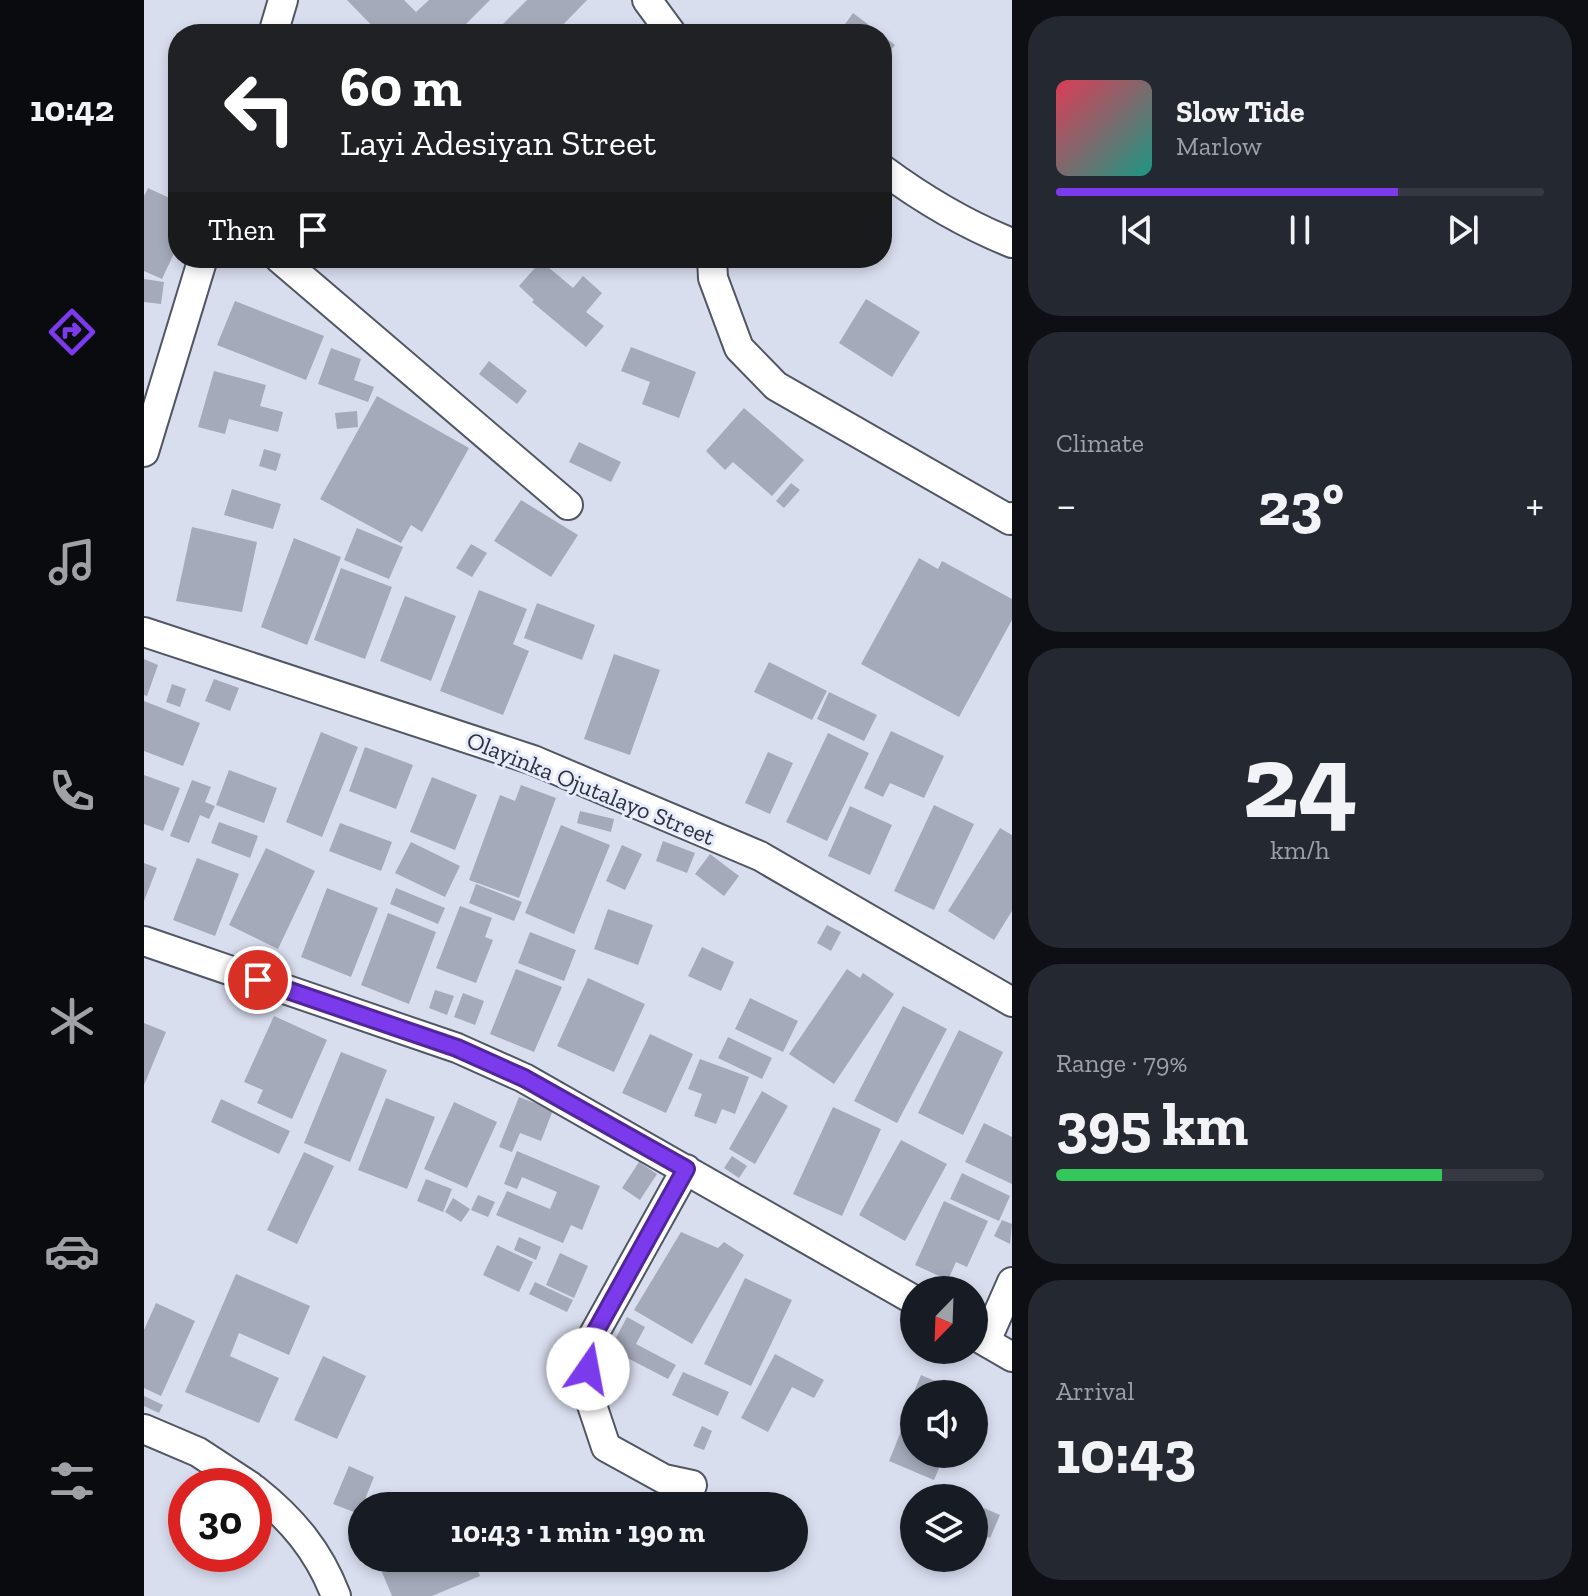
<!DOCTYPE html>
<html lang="en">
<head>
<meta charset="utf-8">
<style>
	:root { --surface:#171b24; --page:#242831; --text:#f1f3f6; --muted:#9ea1a6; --line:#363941; --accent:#7c3aed }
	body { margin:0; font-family:"Zilla Slab",serif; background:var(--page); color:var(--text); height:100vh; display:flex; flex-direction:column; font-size:30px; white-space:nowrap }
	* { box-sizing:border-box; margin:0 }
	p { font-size:26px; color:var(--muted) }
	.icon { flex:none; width:44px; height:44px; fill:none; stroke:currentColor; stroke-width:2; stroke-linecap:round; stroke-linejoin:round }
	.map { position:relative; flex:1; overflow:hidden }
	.side { display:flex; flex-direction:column; gap:16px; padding:16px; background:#0d0f14; width:576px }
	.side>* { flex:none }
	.hud { position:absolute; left:24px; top:24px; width:724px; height:244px; border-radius:32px; box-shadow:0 4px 12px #0003; background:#202124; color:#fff; overflow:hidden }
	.needle { width:52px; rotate:203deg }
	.tools { position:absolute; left:756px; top:1276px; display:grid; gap:16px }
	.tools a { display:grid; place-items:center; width:88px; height:88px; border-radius:50%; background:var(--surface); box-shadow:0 4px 12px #0003; font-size:40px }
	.speed { position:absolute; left:24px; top:1468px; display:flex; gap:16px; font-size:40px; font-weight:700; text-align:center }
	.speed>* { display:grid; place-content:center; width:104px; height:104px; border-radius:50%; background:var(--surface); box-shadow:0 4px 12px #0003; line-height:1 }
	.speed .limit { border:12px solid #d22; background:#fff; color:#111 }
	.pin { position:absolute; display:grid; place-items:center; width:68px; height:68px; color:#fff; margin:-34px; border:4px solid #fff; border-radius:50%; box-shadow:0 2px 8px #0007 }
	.me { position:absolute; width:88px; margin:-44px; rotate:12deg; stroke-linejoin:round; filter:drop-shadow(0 0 6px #0008) }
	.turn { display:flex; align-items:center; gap:28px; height:168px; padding:0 40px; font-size:36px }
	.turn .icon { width:104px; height:104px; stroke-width:2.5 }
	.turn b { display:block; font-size:56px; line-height:68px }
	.then { display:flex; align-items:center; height:76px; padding:0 40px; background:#0003; gap:16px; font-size:30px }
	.big { font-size:60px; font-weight:800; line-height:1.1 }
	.side .widget { flex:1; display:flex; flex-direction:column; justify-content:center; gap:12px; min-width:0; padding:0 28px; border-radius:32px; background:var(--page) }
	.side .dial { align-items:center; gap:0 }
	.dial b { font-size:104px; line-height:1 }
	.song { display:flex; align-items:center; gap:24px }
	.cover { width:96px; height:96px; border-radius:12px; background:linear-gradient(135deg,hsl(350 70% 55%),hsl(170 70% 35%)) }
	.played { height:8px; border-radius:4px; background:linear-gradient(90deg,var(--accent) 70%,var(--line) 70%) }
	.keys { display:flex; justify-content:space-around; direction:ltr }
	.heat { display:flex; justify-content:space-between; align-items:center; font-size:44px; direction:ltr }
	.charge { height:12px; border-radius:6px; background:linear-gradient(90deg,#34c759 79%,var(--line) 0) }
	.trip { position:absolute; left:204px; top:1492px; width:460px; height:80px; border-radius:40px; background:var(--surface); box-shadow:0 4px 12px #0003; font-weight:800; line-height:80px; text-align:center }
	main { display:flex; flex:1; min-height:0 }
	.dock { display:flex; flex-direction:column; width:144px; justify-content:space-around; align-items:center; background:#090b0e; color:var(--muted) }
	.dock .icon { width:56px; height:56px }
	.dock .selected { color:var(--accent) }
	.dock b { font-size:36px; color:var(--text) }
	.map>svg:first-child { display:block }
</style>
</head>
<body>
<main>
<nav class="dock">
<b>10:42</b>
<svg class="icon selected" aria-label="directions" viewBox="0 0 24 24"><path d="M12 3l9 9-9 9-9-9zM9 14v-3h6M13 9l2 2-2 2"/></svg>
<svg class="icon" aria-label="music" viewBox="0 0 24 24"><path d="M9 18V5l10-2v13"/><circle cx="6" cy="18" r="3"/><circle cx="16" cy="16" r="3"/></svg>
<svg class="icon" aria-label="phone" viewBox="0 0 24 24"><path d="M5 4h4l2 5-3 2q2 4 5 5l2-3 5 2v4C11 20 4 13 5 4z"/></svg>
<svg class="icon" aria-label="climate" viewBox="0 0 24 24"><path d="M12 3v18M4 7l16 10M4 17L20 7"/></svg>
<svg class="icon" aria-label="car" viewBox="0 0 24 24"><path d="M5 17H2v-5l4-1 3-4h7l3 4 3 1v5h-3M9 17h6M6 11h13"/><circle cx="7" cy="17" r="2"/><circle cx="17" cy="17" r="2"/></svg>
<svg class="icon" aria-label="filters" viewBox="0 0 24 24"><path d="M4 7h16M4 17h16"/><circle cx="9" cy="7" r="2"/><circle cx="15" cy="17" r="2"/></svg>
</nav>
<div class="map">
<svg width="868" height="1596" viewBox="0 0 868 1596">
	<rect width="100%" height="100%" fill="#d9deef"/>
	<path fill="#a5aaba" d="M203 0H260L272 12 285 0H346L312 34H236Z
		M383 0H443L410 34H349Z
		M709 13 737 34H694Z
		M738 35 751 45 738 61Z
		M4 188 34 202V245L18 279 0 271V196Z
		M397 261 429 288 439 276 458 293 442 312 460 326 442 347 388 302 390 300 375 286Z
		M0 279 20 282 17 304 0 302Z
		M722 299 776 332 748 377 695 343Z
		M91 301 180 336 162 380 73 345Z
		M487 347 552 372 535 418 498 404 506 382 477 371Z
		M187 348 217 359 210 380 230 387 224 402 174 384Z
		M345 361 383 391 373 404 335 374Z
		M70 371 122 385 116 406 139 412 134 432 85 419 81 434 54 427Z
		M233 396 325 448 278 532 267 525 257 543 176 499Z
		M600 408 660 460 628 496 589 462 581 470 562 451Z
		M213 411 214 427 193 429 191 413Z
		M435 442 477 462 467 482 425 462Z
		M120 449 137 454 132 471 115 466Z
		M647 483 656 490 640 508 632 501Z
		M88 489 137 504 129 529 80 515Z
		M377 500 434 535 407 577 350 541Z
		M48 527 113 542 98 612 32 601Z
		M213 528 259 547 245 579 200 560Z
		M150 538 197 557 163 645 117 627Z
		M327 544 343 553 328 577 312 568Z
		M775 558 794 569 798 561 868 599V620L815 717 717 664Z
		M197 568 248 587 221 659 170 640Z
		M335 590 383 609 369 644 385 651 359 715 296 691Z
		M261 596 312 616 287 681 236 661Z
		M393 603 451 625 438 660 380 638Z
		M470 654 516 670 486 755 440 739Z
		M0 659 14 665 3 696 0 695Z
		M625 662 683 691 668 720 610 692Z
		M70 679 95 688 86 711 61 701Z
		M28 684 42 689 36 707 22 702Z
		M685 692 733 715 720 741 673 719Z
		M0 701 56 723 39 766 0 751Z
		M747 731 800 756 780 798 746 783 739 797 720 788Z
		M177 732 214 747 178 837 142 822Z
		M684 733 725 753 683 841 642 822Z
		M221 747 269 765 252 809 205 791Z
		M624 752 649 763 626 814 601 803Z
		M85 770 133 788 120 823 72 805Z
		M0 775 36 788 19 831 0 824Z
		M288 777 333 795 311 850 266 832Z
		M48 780 67 787 61 802 71 806 65 819 56 815 45 843 26 836Z
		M377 785 412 798 375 898 325 880 356 795 371 801Z
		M790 805 830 824 790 910 750 891Z
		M706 806 748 825 726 875 684 856Z
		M436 811 470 819 467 832 433 823Z
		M75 822 114 836 106 858 67 843Z
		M196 823 248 842 237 871 185 851Z
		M417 825 466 845 430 934 381 913Z
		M856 828 868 835V911L850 940 804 911Z
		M519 841 551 853 543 873 512 861Z
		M267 842 316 866 301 897 251 873Z
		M478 845 498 854 481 890 462 881Z
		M122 848 171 871 134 949 85 925Z
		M566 854 595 876 580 896 551 874Z
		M53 858 95 874 71 936 29 920Z
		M0 863 13 868 0 901Z
		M332 884 378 902 370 921 325 903Z
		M183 888 234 908 207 977 157 957Z
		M252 888 301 908 294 924 246 904Z
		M316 906 348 918 341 937 349 940 332 983 292 968Z
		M464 909 509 925 494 965 450 949Z
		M244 913 292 932 265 1004 217 985Z
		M683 925 697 932 687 951 673 943Z
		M386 932 432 950 420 981 374 963Z
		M558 947 590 962 577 991 544 976Z
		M372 969 418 987 390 1052 346 1034Z
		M703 969 716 978 719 973 750 994 690 1084 645 1054Z
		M444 978 501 1004 470 1072 413 1046Z
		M291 990 310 996 303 1015 285 1008Z
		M319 993 340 1001 331 1025 310 1017Z
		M606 998 654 1021 639 1052 591 1029Z
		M759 1006 803 1029 753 1123 710 1101Z
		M130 1016 183 1040 148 1119 113 1103 119 1090 100 1082Z
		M0 1023 22 1032 0 1085Z
		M815 1030 859 1052 819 1135 774 1113Z
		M506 1034 549 1054 522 1113 478 1093Z
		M584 1037 628 1058 618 1079 574 1058Z
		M197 1052 243 1070 206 1162 160 1143Z
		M556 1059 605 1077 591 1114 578 1109 572 1124 550 1116 558 1094 544 1089Z
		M618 1091 644 1106 611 1164 585 1149Z
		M375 1097 409 1110 397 1141 376 1133 368 1152 355 1147Z
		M242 1098 291 1117 263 1189 214 1170Z
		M77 1099 146 1131 135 1154 67 1122Z
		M310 1102 353 1122 323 1188 280 1169Z
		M689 1107 737 1129 698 1216 649 1194Z
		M840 1123 868 1137V1184L821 1162Z
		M757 1140 803 1164 761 1241 715 1215Z
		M373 1151 456 1186 438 1230 427 1225 419 1243 352 1215 363 1191 406 1209 413 1192 378 1177 373 1189 360 1184Z
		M160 1152 190 1166 153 1244 123 1230Z
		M588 1156 603 1166 595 1178 580 1168Z
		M495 1162 513 1174 496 1200 478 1188Z
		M818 1173 866 1196 855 1221 806 1199Z
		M282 1179 308 1189 299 1212 273 1201Z
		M334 1195 351 1202 344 1217 327 1210Z
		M309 1198 326 1209 317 1222 301 1212Z
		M800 1201 844 1221 823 1267 812 1262 804 1280 771 1265Z
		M858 1220 868 1224 866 1244 850 1236Z
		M537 1232 574 1248 580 1242 600 1255 548 1344 490 1310Z
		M375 1237 397 1247 392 1260 370 1250Z
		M353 1245 389 1262 375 1292 339 1275Z
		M416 1253 444 1266 430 1298 402 1285Z
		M92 1274 166 1306 145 1355 95 1333 86 1356 135 1378 115 1423 41 1392Z
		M601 1278 648 1300 607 1386 560 1364Z
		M391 1282 429 1300 423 1312 385 1294Z
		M12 1303 51 1321 17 1396 0 1388V1330Z
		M483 1317 501 1327 492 1344 532 1365 524 1379 466 1349Z
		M631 1354 680 1380 670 1398 648 1387 624 1432 597 1418Z
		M179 1356 222 1376 193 1439 150 1420Z
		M539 1372 585 1392 574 1416 528 1395Z
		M777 1375 821 1394H770V1454H801L790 1480 745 1461 760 1424 757 1423Z
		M0 1396 19 1405 15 1413 0 1406Z
		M558 1426 568 1431 560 1450 549 1446Z
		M205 1466 230 1477 215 1514 189 1504Z
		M840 1508 856 1515 846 1538 830 1531Z
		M252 1558H328L336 1576 288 1596H248L235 1565Z"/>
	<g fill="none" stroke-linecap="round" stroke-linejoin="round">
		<defs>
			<path id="minor" d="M503 0 528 34
				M129 34 139 0
				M738 169C780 200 820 224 868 243
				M135 258 424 505
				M568 258 569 278 595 348 632 386 866 520 868 517
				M0 452 59 258
				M0 632 389 760 616 856 868 1002
				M0 941 313 1048 380 1078 770 1300
				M542 1169 444 1345V1393L462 1447 520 1479 548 1485
				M830 1335 868 1357
				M842 1341 868 1282
				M0 1429 54 1452 106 1486
				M110 1489C148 1519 175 1551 192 1596"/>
		</defs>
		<use href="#minor" stroke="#515664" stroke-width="32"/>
		<use href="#minor" stroke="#fff" stroke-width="28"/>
	</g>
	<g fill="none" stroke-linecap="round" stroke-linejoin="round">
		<defs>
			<path id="route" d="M114 980 313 1048 380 1078 542 1169 444 1345V1369"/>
		</defs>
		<use href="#route" stroke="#51269a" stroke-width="20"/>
		<use href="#route" stroke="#7c3aed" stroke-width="14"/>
	</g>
	<g text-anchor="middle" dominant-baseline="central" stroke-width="6" stroke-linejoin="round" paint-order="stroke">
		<g font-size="24" fill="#2f3138" stroke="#e6ebfd">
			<text transform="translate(447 788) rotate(22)">Olayinka Ojutalayo Street</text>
		</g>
	</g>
</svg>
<div class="tools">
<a><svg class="needle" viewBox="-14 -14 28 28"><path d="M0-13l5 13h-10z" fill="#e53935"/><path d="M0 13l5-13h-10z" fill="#9ea1a6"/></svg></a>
<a><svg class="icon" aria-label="sound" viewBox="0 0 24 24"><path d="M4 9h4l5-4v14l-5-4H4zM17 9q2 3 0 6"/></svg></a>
<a><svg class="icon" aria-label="layers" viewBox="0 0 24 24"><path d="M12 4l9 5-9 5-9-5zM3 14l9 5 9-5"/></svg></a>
</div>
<div class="speed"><div class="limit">30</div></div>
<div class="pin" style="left:114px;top:980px;background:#d93025"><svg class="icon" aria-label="arrive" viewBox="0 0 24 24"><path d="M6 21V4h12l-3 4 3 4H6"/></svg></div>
<svg class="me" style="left:444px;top:1369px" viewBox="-20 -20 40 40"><circle r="19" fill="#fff"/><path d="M0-13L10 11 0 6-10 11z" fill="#7c3aed"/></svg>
<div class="trip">10:43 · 1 min · 190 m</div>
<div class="hud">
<div class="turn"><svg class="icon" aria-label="left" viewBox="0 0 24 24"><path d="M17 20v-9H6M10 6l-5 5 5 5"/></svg><div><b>60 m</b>Layi Adesiyan Street</div></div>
<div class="then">Then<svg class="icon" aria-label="arrive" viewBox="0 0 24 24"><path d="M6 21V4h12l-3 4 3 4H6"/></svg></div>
</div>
</div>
<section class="side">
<div class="widget">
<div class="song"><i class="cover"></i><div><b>Slow Tide</b><p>Marlow</p></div></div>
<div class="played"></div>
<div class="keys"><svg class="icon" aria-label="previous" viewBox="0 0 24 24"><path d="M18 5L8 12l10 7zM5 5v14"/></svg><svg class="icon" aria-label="pause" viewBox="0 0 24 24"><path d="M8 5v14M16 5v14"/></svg><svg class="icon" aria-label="next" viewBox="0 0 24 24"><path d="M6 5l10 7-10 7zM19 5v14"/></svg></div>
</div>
<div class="widget"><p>Climate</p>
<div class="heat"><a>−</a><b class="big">23°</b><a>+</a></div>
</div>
<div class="widget dial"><b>24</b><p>km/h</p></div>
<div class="widget"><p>Range · 79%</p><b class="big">395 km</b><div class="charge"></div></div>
<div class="widget"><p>Arrival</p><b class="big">10:43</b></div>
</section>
</main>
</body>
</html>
